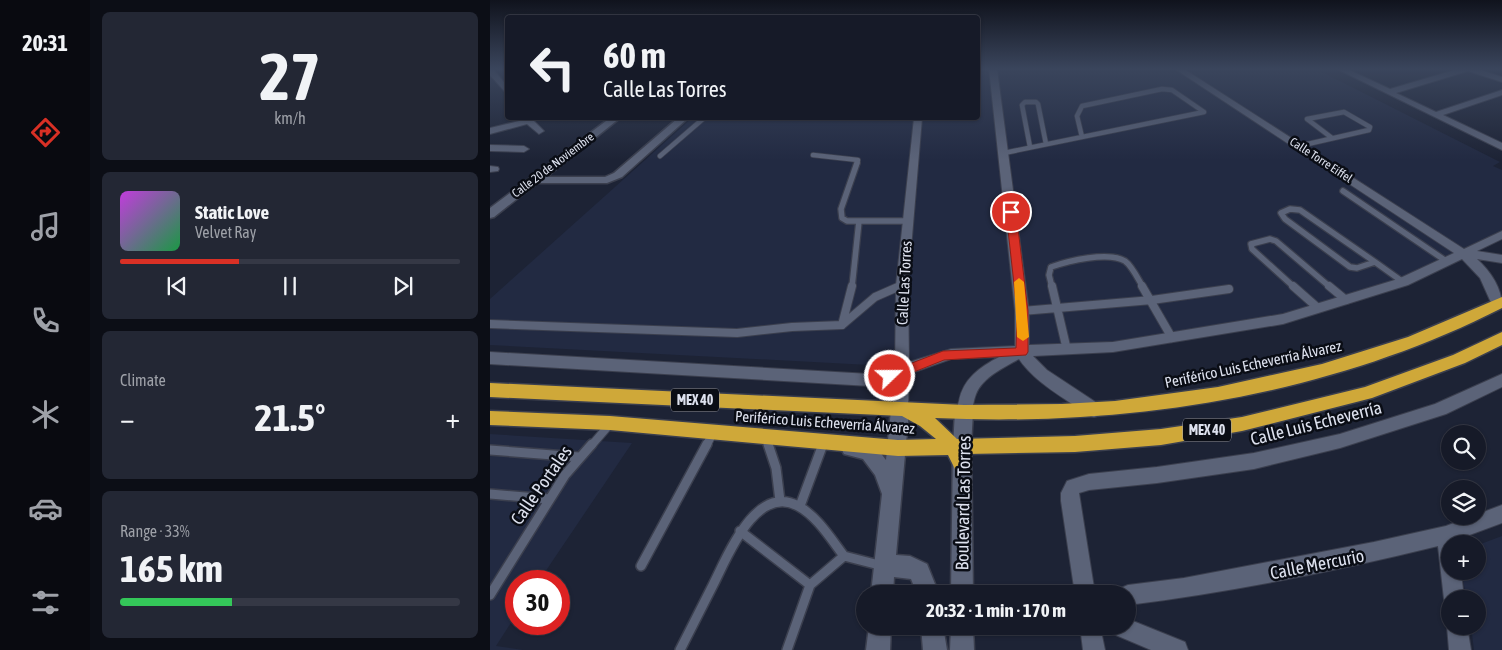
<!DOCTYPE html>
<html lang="en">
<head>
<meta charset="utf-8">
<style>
	:root { --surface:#161a28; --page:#232734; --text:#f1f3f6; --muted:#9ea1a8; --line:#353845; --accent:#d93025 }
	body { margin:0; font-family:"Asap Condensed",sans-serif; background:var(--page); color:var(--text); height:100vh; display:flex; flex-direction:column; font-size:19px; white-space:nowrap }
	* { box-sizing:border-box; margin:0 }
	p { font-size:16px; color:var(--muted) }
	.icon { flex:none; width:28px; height:28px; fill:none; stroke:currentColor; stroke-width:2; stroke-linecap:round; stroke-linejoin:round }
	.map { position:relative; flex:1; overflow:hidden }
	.details { display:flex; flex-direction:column; gap:12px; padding:12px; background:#0c0e16; width:400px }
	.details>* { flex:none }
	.guide { position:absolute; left:15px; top:15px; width:475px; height:105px; border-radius:5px; box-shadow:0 1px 4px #0004,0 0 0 1px var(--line); background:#161a28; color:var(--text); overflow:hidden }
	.fabs { position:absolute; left:951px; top:425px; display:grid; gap:10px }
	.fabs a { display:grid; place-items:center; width:45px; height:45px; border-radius:50%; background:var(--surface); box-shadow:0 1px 4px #0004,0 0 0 1px var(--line); font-size:25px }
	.speed { position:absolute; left:15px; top:570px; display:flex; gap:10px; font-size:25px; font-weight:700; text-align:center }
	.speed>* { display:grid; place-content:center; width:65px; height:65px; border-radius:50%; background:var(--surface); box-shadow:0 1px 4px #0004,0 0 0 1px var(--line); line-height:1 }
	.speed .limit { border:8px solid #d22; background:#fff; color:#111 }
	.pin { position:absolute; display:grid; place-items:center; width:42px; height:42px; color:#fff; margin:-21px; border:2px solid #fff; border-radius:50%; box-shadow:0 1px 5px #0007 }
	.me { position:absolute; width:55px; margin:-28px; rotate:68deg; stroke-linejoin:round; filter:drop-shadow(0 0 4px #0008) }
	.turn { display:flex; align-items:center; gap:18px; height:105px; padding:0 15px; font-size:22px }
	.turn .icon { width:65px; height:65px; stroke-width:2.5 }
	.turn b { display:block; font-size:35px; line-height:42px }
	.big { font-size:38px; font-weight:700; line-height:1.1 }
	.details .card { flex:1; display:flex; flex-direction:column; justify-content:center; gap:8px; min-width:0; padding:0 18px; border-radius:8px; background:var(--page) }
	.details .dial { align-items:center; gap:0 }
	.dial b { font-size:65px; line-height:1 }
	.song { display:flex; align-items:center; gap:15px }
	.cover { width:60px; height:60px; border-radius:8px; background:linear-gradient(135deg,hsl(290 70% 55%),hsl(140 70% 35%)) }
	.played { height:5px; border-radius:2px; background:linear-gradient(90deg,var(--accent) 35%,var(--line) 35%) }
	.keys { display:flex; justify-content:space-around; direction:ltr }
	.heat { display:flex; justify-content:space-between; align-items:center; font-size:28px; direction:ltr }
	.charge { height:8px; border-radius:4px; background:linear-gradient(90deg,#34c759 33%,var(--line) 0) }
	.trip { position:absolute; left:366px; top:585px; width:280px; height:50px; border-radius:25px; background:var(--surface); box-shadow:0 1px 4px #0004,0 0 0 1px var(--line); font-weight:700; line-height:50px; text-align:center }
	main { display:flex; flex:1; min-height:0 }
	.menu { display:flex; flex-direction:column; width:90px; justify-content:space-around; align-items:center; background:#090a10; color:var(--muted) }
	.menu .icon { width:35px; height:35px }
	.menu .active { color:var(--accent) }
	.menu b { font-size:22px; color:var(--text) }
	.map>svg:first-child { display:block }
</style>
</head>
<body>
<main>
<nav class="menu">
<b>20:31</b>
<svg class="icon active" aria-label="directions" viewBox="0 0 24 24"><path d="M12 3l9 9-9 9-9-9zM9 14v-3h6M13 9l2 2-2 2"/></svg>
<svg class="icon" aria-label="music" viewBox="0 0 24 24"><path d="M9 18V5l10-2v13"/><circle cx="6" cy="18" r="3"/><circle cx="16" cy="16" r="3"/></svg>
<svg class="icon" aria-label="phone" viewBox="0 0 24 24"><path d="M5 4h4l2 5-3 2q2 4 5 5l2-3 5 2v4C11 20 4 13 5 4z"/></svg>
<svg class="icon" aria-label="climate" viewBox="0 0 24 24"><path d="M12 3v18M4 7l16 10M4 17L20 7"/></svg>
<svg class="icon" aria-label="car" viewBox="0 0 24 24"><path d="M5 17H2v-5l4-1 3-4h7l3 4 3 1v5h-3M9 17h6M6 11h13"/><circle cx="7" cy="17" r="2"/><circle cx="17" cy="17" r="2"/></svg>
<svg class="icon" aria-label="filters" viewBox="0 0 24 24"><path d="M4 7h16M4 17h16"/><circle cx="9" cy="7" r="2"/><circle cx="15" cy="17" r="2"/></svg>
</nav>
<section class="details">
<div class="card dial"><b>27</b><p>km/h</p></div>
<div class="card">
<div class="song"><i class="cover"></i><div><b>Static Love</b><p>Velvet Ray</p></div></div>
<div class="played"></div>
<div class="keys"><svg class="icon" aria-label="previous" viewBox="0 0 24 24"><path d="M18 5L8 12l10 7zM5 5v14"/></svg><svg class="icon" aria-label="pause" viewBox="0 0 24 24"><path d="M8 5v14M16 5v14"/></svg><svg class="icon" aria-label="next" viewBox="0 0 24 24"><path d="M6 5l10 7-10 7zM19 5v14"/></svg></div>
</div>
<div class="card"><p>Climate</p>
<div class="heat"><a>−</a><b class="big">21.5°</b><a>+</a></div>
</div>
<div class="card"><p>Range · 33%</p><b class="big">165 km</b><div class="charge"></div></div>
</section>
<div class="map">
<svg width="1012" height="650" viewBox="0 0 1012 650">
	<rect width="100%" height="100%" fill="#1d2335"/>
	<path fill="#222a42" d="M488 69H826L1010 162 1003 166 1012 170V232L895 290 730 333 454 357 411 374 398 366 0 345V299L202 118H488Z
		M0 434 142 443 49 581H26V615L6 646 33 650H0Z
		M1012 536V650H984L981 626H988V599H976L972 571H988V545Z"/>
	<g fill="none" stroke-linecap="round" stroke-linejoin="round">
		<defs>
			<path id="lane-far3" d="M809 146 879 130 880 127 854 112 817 119 842 138
				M540 147 532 105 535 102H546L548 104 556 144
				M514 153 714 112 682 90 672 89 592 106 587 116 592 137
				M323 155 368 160 367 164
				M170 156 214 118"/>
			<path id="lane-far2" d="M367 163 351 209 352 218 357 221H417
				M853 191 956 261
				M800 209 810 210 885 262 867 268 860 267 795 219 791 213Z
				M885 262 913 282
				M362 287 369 221
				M408 287 412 285
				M562 287 559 275 561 267C578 261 618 251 635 261 642 266 648 279 653 287
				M804 287 762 249 761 244 780 239 786 241 840 287"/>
			<path id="lane-far1" d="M562 286 577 350
				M652 286 682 338
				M803 286 828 308
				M839 286 856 300
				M532 311 662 300 739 289
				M0 324 247 333 302 327 352 325 385 297 410 286
				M352 325 362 286
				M275 437 279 446
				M101 446 120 424
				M216 446 223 433
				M332 446 333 443"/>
			<path id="lane" d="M278 444 286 468 290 501
				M0 450 89 457
				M0 494 59 499
				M310 506 333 444
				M250 531 320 585
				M151 566 217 444
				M0 595 75 475 102 444
				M190 650C201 628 212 607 223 585 237 558 265 483 308 506 327 516 341 539 354 556
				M297 650 320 585 354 556 393 566"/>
			<path id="street" d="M0 69H3L18 87V95L0 75Z
				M499 69H507L539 311V345L623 342 793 314 908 279 964 253 685 69H694L974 249 1012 231V239L987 251 1012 255V263L987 259C1001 272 1012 288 1012 307H1003L990 278 972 259 918 285 793 324 623 352 543 356 557 370 610 405 612 410 610 415 604 417 598 415C575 398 545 383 529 359 515 367 493 377 486 394 483 401 483 409 480 417L474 419 468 417C466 411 467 407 469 401 473 379 490 367 509 357L461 359 419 374 418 410 416 415 410 417 404 415 402 410 404 380 380 386 0 364V352L380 374 405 368 406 285 424 118H432L418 285 419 362 461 349 525 346V311Z
				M847 69H857L900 89 968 69H988L1012 77V82L978 71 906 93 946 112 1012 90V95L953 115 1012 143V150Z
				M32 118H41L54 131 49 134 37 124 0 134V128L33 120Z
				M0 145 34 146 39 149 34 152 0 151Z
				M0 166 8 167 9 169 8 171 0 172Z
				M1012 374V387L956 414 850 448 764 469 667 483 599 490 589 493 605 594H585L571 501V493L577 481 599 474 667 467 764 453 850 434 945 404Z
				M1012 505V523L966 540 967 544H960V571H971L974 599H960V607L957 606 954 599 948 546C846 571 742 592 638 605V594H628L631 588 638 585 694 578 884 542 956 526 982 516H988V514Z
				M960 618V626H977L981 650H959L957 626Z
				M638 619 695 642 698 650H661L621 633 618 626H638Z
				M590 626H610L615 650H593Z"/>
			<path id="secondary" d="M120 118H130L56 177H115L124 173 188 118H198L132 177 117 183H47L4 217 0 218V208Z
				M410 403 416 405 419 410 406 555 420 556 437 564 449 594H427L421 579 404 577 403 594H381L392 494 385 475 373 459 354 454 351 448 354 442C362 439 377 442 385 447 389 450 393 456 396 460L401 410 404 405Z
				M474 405 480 407 483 412 481 446 483 594H461L463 446 465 412 468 407Z
				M379 626H401L400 650H376Z
				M431 626H453L457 650H433Z
				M461 626H483L484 650H460Z"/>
			<path id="highway" d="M1012 297V308C839 396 638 427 445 418L467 439 585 436 671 429 752 417 875 387 963 355 1012 332V345L975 363 882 398 752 431 671 445 585 452 477 454 481 463 479 469 472 471 465 469 458 455 408 456 120 430 0 425V411L120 416 408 440 446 439 430 426 412 416 0 397V383L474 405 572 404 625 401 728 387 832 364 918 337Z"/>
		</defs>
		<use href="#lane-far3" stroke="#3b3f4e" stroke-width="6"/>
		<use href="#lane-far2" stroke="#3b3f4e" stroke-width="8"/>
		<use href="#lane-far1" stroke="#3b3f4e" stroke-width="10"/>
		<use href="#lane" stroke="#3b3f4e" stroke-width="12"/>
		<use href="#street" stroke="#3b3f4e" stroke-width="2"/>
		<use href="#secondary" stroke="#3b3f4e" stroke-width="3"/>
		<use href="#highway" stroke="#3b3f4e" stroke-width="3"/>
		<use href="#lane-far3" stroke="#5b6378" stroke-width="4.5"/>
		<use href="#lane-far2" stroke="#5b6378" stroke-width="5.5"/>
		<use href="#lane-far1" stroke="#5b6378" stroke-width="8"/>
		<use href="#lane" stroke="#5b6378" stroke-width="9"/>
		<use href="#street" fill="#5b6378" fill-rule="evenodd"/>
		<use href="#secondary" fill="#5b6378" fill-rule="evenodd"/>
		<use href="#highway" fill="#cfa839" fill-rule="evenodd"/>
	</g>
	<linearGradient id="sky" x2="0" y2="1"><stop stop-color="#10131d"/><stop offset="0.43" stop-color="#3a455c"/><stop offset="1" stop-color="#3a455c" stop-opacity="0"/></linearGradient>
	<rect width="1012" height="160" fill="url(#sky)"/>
	<path fill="#d93025" stroke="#8d1f18" d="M521 209 526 212 538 311V352L536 355 454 360 404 380H396L394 376 396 373 453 351 526 348 527 311 516 212Z"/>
	<path fill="#f59e0b" d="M529 278 534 282 539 337 533 341 527 337 524 282Z"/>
	<g text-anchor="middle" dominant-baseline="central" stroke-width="5" stroke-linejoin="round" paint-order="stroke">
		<g font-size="12" fill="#dde1ee" stroke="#0a0d15">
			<text transform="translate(831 160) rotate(33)">Calle Torre Eiffel</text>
			<text transform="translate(63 165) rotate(-37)">Calle 20 de Noviembre</text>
		</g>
		<g fill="#0a0d15" stroke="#9ea1ad" stroke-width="1">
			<rect x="181" y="388.5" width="48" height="23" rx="4"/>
			<rect x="693" y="418.5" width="48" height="23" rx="4"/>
		</g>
		<g font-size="14" font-weight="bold" fill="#dde1ee">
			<text x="205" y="400">MEX 40</text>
			<text x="717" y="430">MEX 40</text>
		</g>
		<g font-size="15" fill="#dde1ee" stroke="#0a0d15">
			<text transform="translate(414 283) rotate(-87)">Calle Las Torres</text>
			<text transform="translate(763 364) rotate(-12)">Periférico Luis Echeverría Álvarez</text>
			<text transform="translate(335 422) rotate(4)">Periférico Luis Echeverría Álvarez</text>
		</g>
		<g font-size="18" fill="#dde1ee" stroke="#0a0d15">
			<text transform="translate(826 423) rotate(-14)">Calle Luis Echeverría</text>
			<text transform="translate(51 485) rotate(-55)">Calle Portales</text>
			<text transform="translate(473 503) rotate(-89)">Boulevard Las Torres</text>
			<text transform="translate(827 564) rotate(-11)">Calle Mercurio</text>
		</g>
	</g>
</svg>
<div class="fabs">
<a><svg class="icon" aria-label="search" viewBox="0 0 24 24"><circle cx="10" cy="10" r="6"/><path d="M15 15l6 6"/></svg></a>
<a><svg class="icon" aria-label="layers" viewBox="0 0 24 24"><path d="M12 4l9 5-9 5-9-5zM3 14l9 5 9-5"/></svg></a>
<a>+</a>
<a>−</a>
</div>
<div class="speed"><div class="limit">30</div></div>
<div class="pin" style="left:521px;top:212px;background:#d93025"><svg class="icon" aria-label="arrive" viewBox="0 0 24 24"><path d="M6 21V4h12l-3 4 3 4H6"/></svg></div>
<svg class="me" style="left:400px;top:376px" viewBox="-20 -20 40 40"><circle r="17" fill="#d93025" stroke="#fff" stroke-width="3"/><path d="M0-11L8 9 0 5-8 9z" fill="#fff"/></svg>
<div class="trip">20:32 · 1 min · 170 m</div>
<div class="guide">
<div class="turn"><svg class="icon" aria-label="left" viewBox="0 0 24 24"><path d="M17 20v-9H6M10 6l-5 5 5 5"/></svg><div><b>60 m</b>Calle Las Torres</div></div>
</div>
</div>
</main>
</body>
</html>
